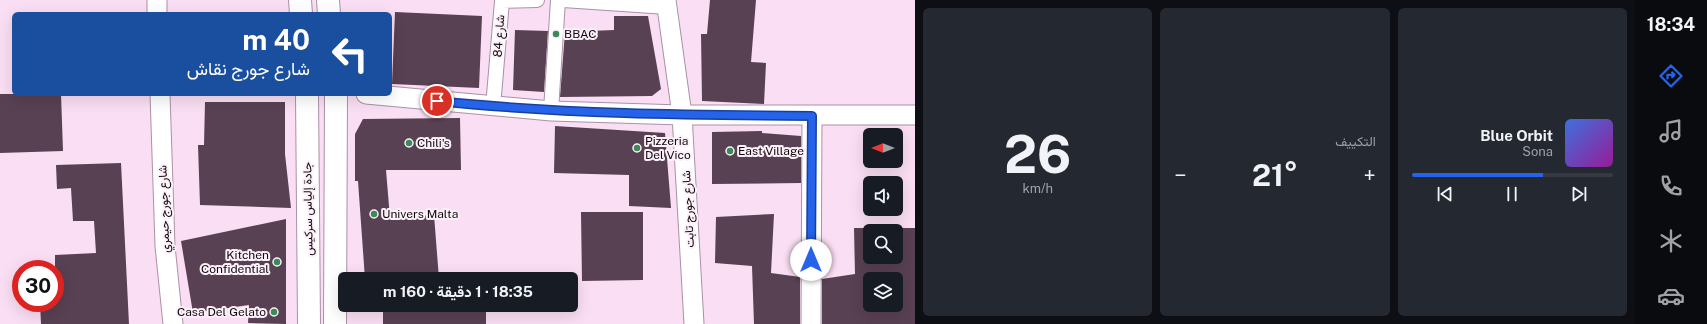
<!DOCTYPE html>
<html lang="ar">
<head>
<meta charset="utf-8">
<style>
	:root { --surface:#171b24; --page:#242831; --text:#f1f3f6; --muted:#9ea1a6; --line:#363941; --accent:#2563eb }
	body { margin:0; font-family:"Public Sans",Vazirmatn,sans-serif; background:var(--page); color:var(--text); direction:rtl; height:100vh; display:flex; flex-direction:column; font-size:15px; white-space:nowrap }
	* { box-sizing:border-box; margin:0 }
	p { font-size:13px; color:var(--muted) }
	.icon { flex:none; width:22px; height:22px; fill:none; stroke:currentColor; stroke-width:2; stroke-linecap:round; stroke-linejoin:round }
	.map { position:relative; flex:1; overflow:hidden; direction:ltr }
	.panel { display:flex; flex-direction:column; gap:8px; padding:8px; background:#0d0f14; width:720px }
	.panel>* { flex:none }
	.top-card { position:absolute; left:12px; top:12px; width:380px; height:84px; border-radius:6px; box-shadow:0 4px 16px #0002; direction:rtl; background:#1a4fa0; color:#fff; overflow:hidden }
	.needle { width:26px; rotate:270deg }
	.fabs { position:absolute; left:863px; top:128px; display:grid; gap:8px }
	.fabs a { display:grid; place-items:center; width:40px; height:40px; border-radius:6px; background:var(--surface); box-shadow:0 4px 16px #0002; font-size:20px }
	.speed { position:absolute; left:12px; top:260px; display:flex; gap:8px; font-size:20px; font-weight:700; text-align:center }
	.speed>* { display:grid; place-content:center; width:52px; height:52px; border-radius:50%; background:var(--surface); box-shadow:0 4px 16px #0002; line-height:1 }
	.speed .limit { border:6px solid #d22; background:#fff; color:#111 }
	.pin { position:absolute; display:grid; place-items:center; width:34px; height:34px; color:#fff; margin:-17px; border:2px solid #fff; border-radius:50%; box-shadow:0 1px 4px #0007 }
	.me { position:absolute; width:44px; margin:-22px; rotate:0deg; stroke-linejoin:round; filter:drop-shadow(0 0 3px #0008) }
	.turn { display:flex; align-items:center; gap:14px; height:84px; padding:0 16px; font-size:18px }
	.turn .icon { width:52px; height:52px; stroke-width:2.5 }
	.turn b { display:block; font-size:28px; line-height:34px }
	.big { font-size:30px; font-weight:700; line-height:1.1 }
	.panel .card { flex:1; display:flex; flex-direction:column; justify-content:center; gap:6px; min-width:0; padding:0 14px; border-radius:6px; background:var(--page) }
	.panel .dial { align-items:center; gap:0 }
	.dial b { font-size:52px; line-height:1 }
	.song { display:flex; align-items:center; gap:12px }
	.cover { width:48px; height:48px; border-radius:6px; background:linear-gradient(135deg,hsl(220 70% 55%),hsl(300 70% 35%)) }
	.played { height:4px; border-radius:2px; background:linear-gradient(90deg,var(--accent) 65%,var(--line) 65%) }
	.keys { display:flex; justify-content:space-around; direction:ltr }
	.heat { display:flex; justify-content:space-between; align-items:center; font-size:22px; direction:ltr }
	.panel .tiles { flex:1; display:grid; gap:8px; grid-template-columns:repeat(3,1fr) }
	.trip { position:absolute; left:338px; top:272px; width:240px; height:40px; border-radius:6px; background:var(--surface); box-shadow:0 4px 16px #0002; font-weight:700; line-height:40px; text-align:center; direction:rtl }
	main { display:flex; flex:1; min-height:0 }
	.tab-bar { display:flex; flex-direction:column; width:72px; justify-content:space-around; align-items:center; background:#090b0e; color:var(--muted) }
	.tab-bar .icon { width:28px; height:28px }
	.tab-bar .current { color:var(--accent) }
	.tab-bar b { font-size:18px; color:var(--text) }
	.map>svg:first-child { display:block }
</style>
</head>
<body>
<main>
<nav class="tab-bar">
<b>18:34</b>
<svg class="icon current" aria-label="directions" viewBox="0 0 24 24"><path d="M12 3l9 9-9 9-9-9zM9 14v-3h6M13 9l2 2-2 2"/></svg>
<svg class="icon" aria-label="music" viewBox="0 0 24 24"><path d="M9 18V5l10-2v13"/><circle cx="6" cy="18" r="3"/><circle cx="16" cy="16" r="3"/></svg>
<svg class="icon" aria-label="phone" viewBox="0 0 24 24"><path d="M5 4h4l2 5-3 2q2 4 5 5l2-3 5 2v4C11 20 4 13 5 4z"/></svg>
<svg class="icon" aria-label="climate" viewBox="0 0 24 24"><path d="M12 3v18M4 7l16 10M4 17L20 7"/></svg>
<svg class="icon" aria-label="car" viewBox="0 0 24 24"><path d="M5 17H2v-5l4-1 3-4h7l3 4 3 1v5h-3M9 17h6M6 11h13"/><circle cx="7" cy="17" r="2"/><circle cx="17" cy="17" r="2"/></svg>
</nav>
<section class="panel">
<div class="tiles">
<div class="card">
<div class="song"><i class="cover"></i><div><b>Blue Orbit</b><p>Sona</p></div></div>
<div class="played"></div>
<div class="keys"><svg class="icon" aria-label="previous" viewBox="0 0 24 24"><path d="M18 5L8 12l10 7zM5 5v14"/></svg><svg class="icon" aria-label="pause" viewBox="0 0 24 24"><path d="M8 5v14M16 5v14"/></svg><svg class="icon" aria-label="next" viewBox="0 0 24 24"><path d="M6 5l10 7-10 7zM19 5v14"/></svg></div>
</div>
<div class="card"><p>التكييف</p>
<div class="heat"><a>−</a><b class="big">21°</b><a>+</a></div>
</div>
<div class="card dial"><b>26</b><p>km/h</p></div>
</div>
</section>
<div class="map">
<svg width="915" height="324" viewBox="0 0 915 324">
	<rect width="100%" height="100%" fill="#fadef3"/>
	<path fill="#584152" fill-rule="evenodd" d="M710 0H756L751 62 766 63 764 104 702 101 701 34H707Z
		M395 12 482 16 479 88 392 84Z
		M614 16H648L661 89 652 96 560 97 565 32 614 30Z
		M515 30 548 31 544 92 513 90Z
		M0 94H61L63 151 0 153Z
		M205 102H285V154L291 208 200 205 198 145H204Z
		M460 118 461 170H386L390 218 434 215 439 279H365L358 181H355V134L363 119Z
		M555 126 665 133 671 208 629 206V175L554 173Z
		M762 131V133L801 136V183L712 184V132Z
		M121 163 129 324H41L40 303H55V255L96 253 94 221H73L71 188 57 189 56 165Z
		M581 212H643V280L582 281Z
		M774 214 771 273 800 277V324H754L752 266 715 263 716 217Z
		M286 219V324L248 323 249 305 193 313 181 241Z
		M854 228H915V324H822V279L855 274ZM870 231H896V257H870ZM870 279H896V305H870Z
		M383 305H486V324H383Z"/>
	<g fill="none" stroke-linecap="round" stroke-linejoin="round">
		<defs>
			<path id="pedestrian" d="M563 0 667 7
				M493 107 502 1 537 0
				M551 111 558 0"/>
			<path id="minor" d="M157 0V14
				M666 0 682 115 694 324
				M160 94 165 246 173 324
				M366 94 551 111 682 115H915
				M811 324 812 116"/>
			<path id="secondary" d="M300 0 301 14
				M328 0 329 14
				M307 94 309 324
				M335 324 336 94"/>
		</defs>
		<use href="#pedestrian" stroke="#ab91a5" stroke-width="16"/>
		<use href="#minor" stroke="#ab91a5" stroke-width="21"/>
		<use href="#secondary" stroke="#ab91a5" stroke-width="24"/>
		<use href="#pedestrian" stroke="#fff" stroke-width="14"/>
		<use href="#minor" stroke="#fff" stroke-width="19"/>
		<use href="#secondary" stroke="#fff" stroke-width="22"/>
	</g>
	<g fill="none" stroke-linecap="round" stroke-linejoin="round">
		<defs>
			<path id="route" d="M437 101C562 114 687 115 812 116L811 260"/>
		</defs>
		<use href="#route" stroke="#184099" stroke-width="10"/>
		<use href="#route" stroke="#2563eb" stroke-width="7"/>
	</g>
	<g fill="#3a8a5a" stroke="#fcf1f9" stroke-width="1.5">
		<circle cx="556" cy="34" r="4"/>
		<circle cx="409" cy="143" r="4"/>
		<circle cx="637" cy="148" r="4"/>
		<circle cx="730" cy="151" r="4"/>
		<circle cx="374" cy="214" r="4"/>
		<circle cx="277" cy="262" r="4"/>
		<circle cx="274" cy="312" r="4"/>
	</g>
	<g text-anchor="middle" dominant-baseline="central" stroke-width="4" stroke-linejoin="round" paint-order="stroke">
		<g font-size="12" fill="#11080f" stroke="#fcf1f9" text-anchor="start">
			<text x="564" y="34">BBAC</text>
			<text x="645" y="141">Pizzeria<tspan x="645" dy="14">Del Vico</tspan></text>
			<text x="417" y="143">Chili's</text>
			<text x="738" y="151">East Village</text>
			<text x="382" y="214">Univers Malta</text>
			<text x="269" y="255" text-anchor="end">Kitchen<tspan x="269" dy="14">Confidential</tspan></text>
			<text x="266" y="312" text-anchor="end">Casa Del Gelato</text>
		</g>
		<g font-size="12" fill="#11080f" stroke="#fcf1f9">
			<text transform="translate(499 36) rotate(-86)">شارع 84</text>
			<text transform="translate(164 209) rotate(-92)">شارع جورج حيمري</text>
			<text transform="translate(308 209) rotate(-91)">جادة إلياس سركيس</text>
			<text transform="translate(688 209) rotate(-93)">شارع جورج تابت</text>
		</g>
	</g>
</svg>
<div class="fabs">
<a><svg class="needle" viewBox="-14 -14 28 28"><path d="M0-13l5 13h-10z" fill="#e53935"/><path d="M0 13l5-13h-10z" fill="#9ea1a6"/></svg></a>
<a><svg class="icon" aria-label="sound" viewBox="0 0 24 24"><path d="M4 9h4l5-4v14l-5-4H4zM17 9q2 3 0 6"/></svg></a>
<a><svg class="icon" aria-label="search" viewBox="0 0 24 24"><circle cx="10" cy="10" r="6"/><path d="M15 15l6 6"/></svg></a>
<a><svg class="icon" aria-label="layers" viewBox="0 0 24 24"><path d="M12 4l9 5-9 5-9-5zM3 14l9 5 9-5"/></svg></a>
</div>
<div class="speed"><div class="limit">30</div></div>
<div class="pin" style="left:437px;top:101px;background:#d93025"><svg class="icon" aria-label="arrive" viewBox="0 0 24 24"><path d="M6 21V4h12l-3 4 3 4H6"/></svg></div>
<svg class="me" style="left:811px;top:260px" viewBox="-20 -20 40 40"><circle r="19" fill="#fff"/><path d="M0-13L10 11 0 6-10 11z" fill="#2563eb"/></svg>
<div class="trip">18:35 · 1 دقيقة · 160 m</div>
<div class="top-card">
<div class="turn"><svg class="icon" aria-label="left" viewBox="0 0 24 24"><path d="M17 20v-9H6M10 6l-5 5 5 5"/></svg><div><b>40 m</b>شارع جورج نقاش</div></div>
</div>
</div>
</main>
</body>
</html>
